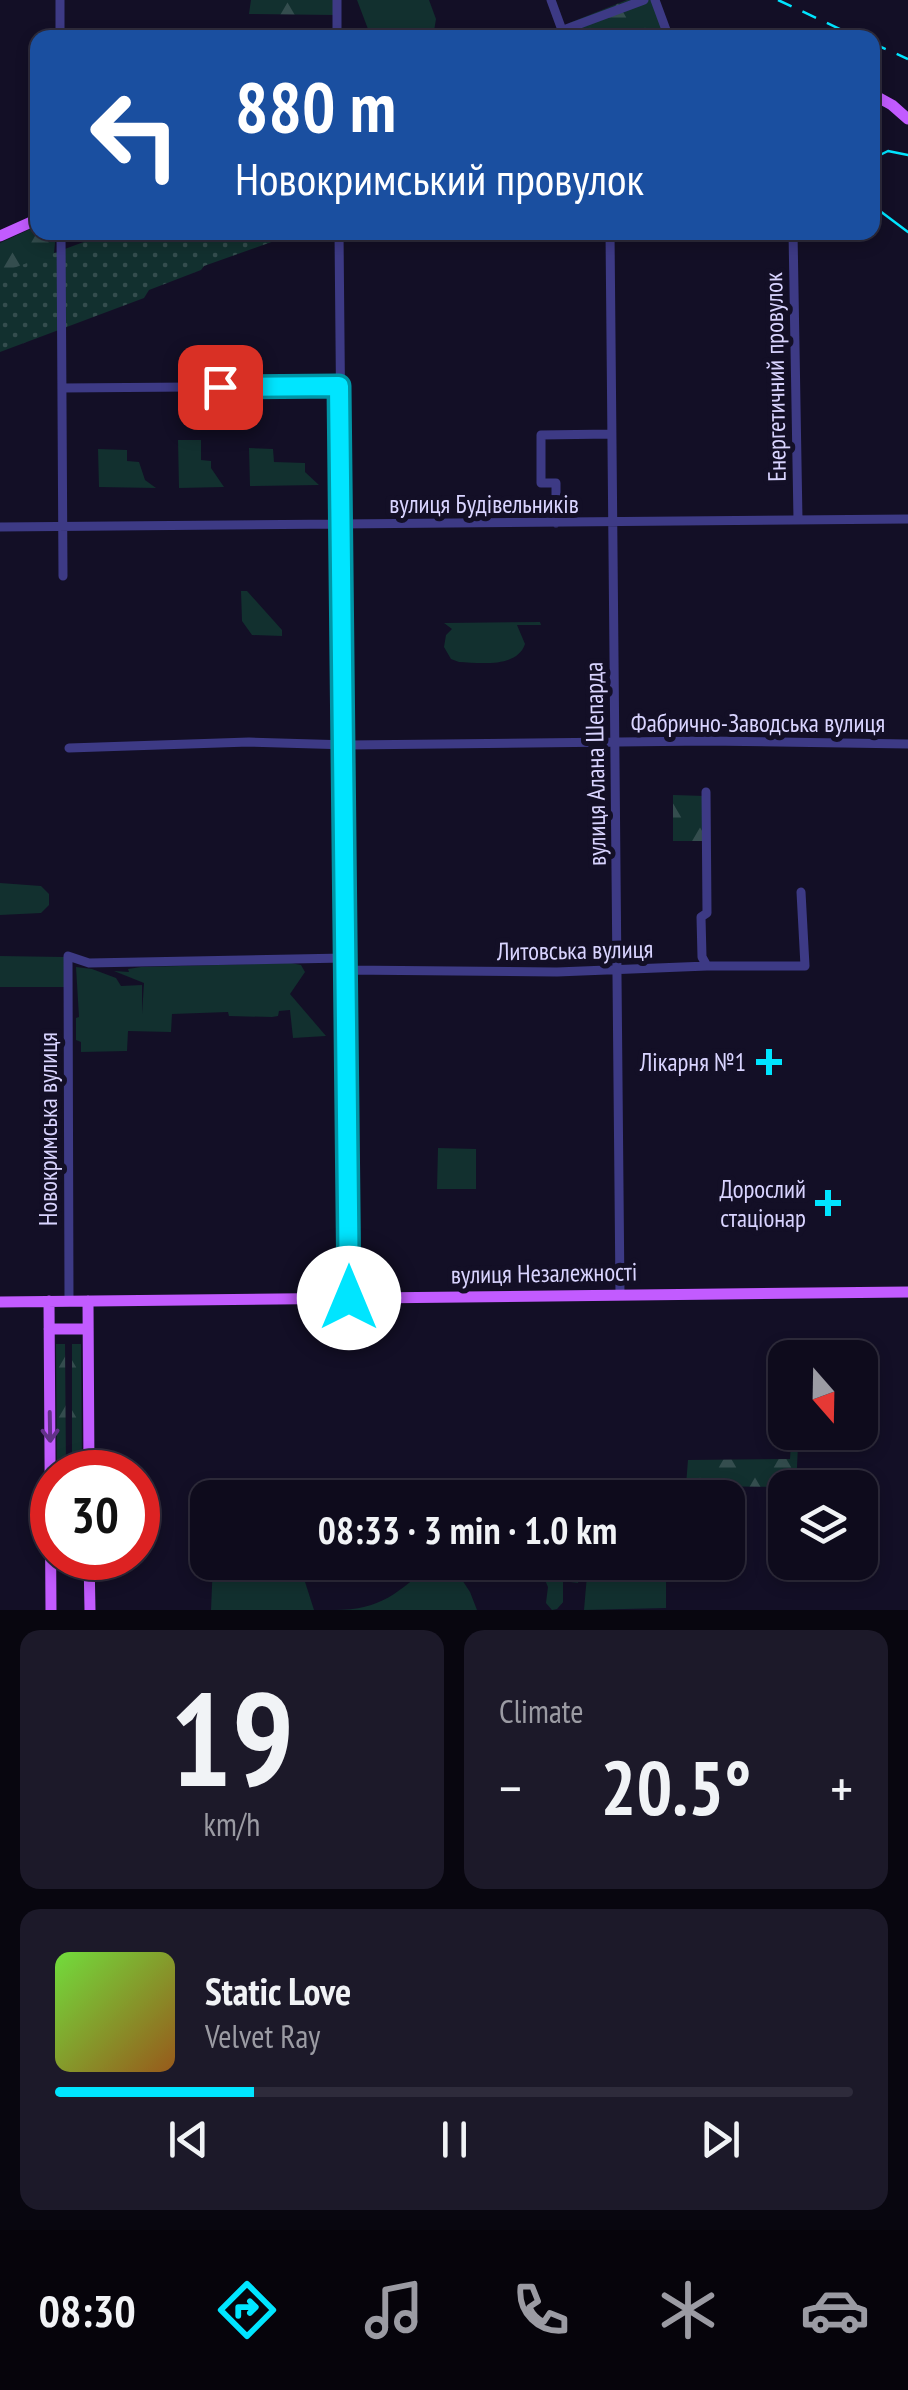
<!DOCTYPE html>
<html lang="en">
<head>
<meta charset="utf-8">
<style>
	:root { --surface:#0e0b1c; --page:#1c1929; --text:#f1f3f6; --muted:#9b9ba3; --line:#2e2b3b; --accent:#00e5ff }
	body { margin:0; font-family:"PT Sans Narrow",sans-serif; background:var(--page); color:var(--text); height:100vh; display:flex; flex-direction:column; font-size:38px; white-space:nowrap }
	* { box-sizing:border-box; margin:0 }
	p { font-size:32px; color:var(--muted) }
	.icon { flex:none; width:55px; height:55px; fill:none; stroke:currentColor; stroke-width:2; stroke-linecap:round; stroke-linejoin:round }
	.map { position:relative; height:1610px; overflow:hidden }
	.sheet { display:flex; flex-direction:column; gap:20px; padding:20px; background:#08060f; flex:1 }
	.sheet>* { flex:none }
	.top-card { position:absolute; left:30px; top:30px; width:850px; height:210px; border-radius:20px; box-shadow:0 5px 15px #0003,0 0 0 2px var(--line); background:#1a4fa0; color:#fff; overflow:hidden }
	.needle { width:65px; rotate:160deg }
	.tools { position:absolute; left:768px; top:1340px; display:grid; gap:20px }
	.tools a { display:grid; place-items:center; width:110px; height:110px; border-radius:20px; background:var(--surface); box-shadow:0 5px 15px #0003,0 0 0 2px var(--line); font-size:50px }
	.speed { position:absolute; left:30px; top:1450px; display:flex; gap:20px; font-size:50px; font-weight:700; text-align:center }
	.speed>* { display:grid; place-content:center; width:130px; height:130px; border-radius:50%; background:var(--surface); box-shadow:0 5px 15px #0003,0 0 0 2px var(--line); line-height:1 }
	.speed .limit { border:15px solid #d22; background:#fff; color:#111 }
	.pin { position:absolute; display:grid; place-items:center; width:85px; height:85px; color:#fff; margin:-42px; border-radius:20px; box-shadow:0 5px 15px #0006 }
	.me { position:absolute; width:110px; margin:-55px; rotate:0deg; stroke-linejoin:round; filter:drop-shadow(0 0 8px #0008) }
	.turn { display:flex; align-items:center; gap:35px; height:210px; padding:0 40px; font-size:45px }
	.turn .icon { width:130px; height:130px; stroke-width:2.5 }
	.turn b { display:block; font-size:70px; line-height:85px }
	.big { font-size:75px; font-weight:700; line-height:1.1 }
	.sheet .card { flex:1; display:flex; flex-direction:column; justify-content:center; gap:15px; min-width:0; padding:0 35px; border-radius:20px; background:var(--page) }
	.sheet .dial { align-items:center; gap:0 }
	.dial b { font-size:130px; line-height:1 }
	.song { display:flex; align-items:center; gap:30px }
	.cover { width:120px; height:120px; border-radius:15px; background:linear-gradient(135deg,hsl(100 70% 55%),hsl(30 70% 35%)) }
	.played { height:10px; border-radius:5px; background:linear-gradient(90deg,var(--accent) 25%,var(--line) 25%) }
	.keys { display:flex; justify-content:space-around; direction:ltr }
	.heat { display:flex; justify-content:space-between; align-items:center; font-size:55px; direction:ltr }
	.sheet .tiles { flex:1; display:grid; gap:20px; grid-template-columns:1fr 1fr }
	.card:last-child { grid-column:span 2 }
	.trip { position:absolute; left:190px; top:1480px; width:555px; height:100px; border-radius:20px; background:var(--surface); box-shadow:0 5px 15px #0003,0 0 0 2px var(--line); font-weight:700; line-height:100px; text-align:center }
	.tab-bar { display:flex; height:160px; justify-content:space-around; align-items:center; background:#06040b; color:var(--muted) }
	.tab-bar .icon { width:70px; height:70px }
	.tab-bar .selected { color:var(--accent) }
	.tab-bar b { font-size:45px; color:var(--text) }
	.map>svg:first-child { display:block }
</style>
</head>
<body>
<div class="map">
<svg width="908" height="1610" viewBox="0 0 908 1610">
	<defs>
		<pattern id="forest-firs" width="22" height="20" patternUnits="userSpaceOnUse" patternTransform="scale(2.5)"><rect width="22" height="20" fill="#12302f"/><path d="M5 1l3.5 6h-7zM16 11l3.5 6h-7z" fill="#344d4e"/></pattern>
		<pattern id="garden-dots" width="8" height="8" patternUnits="userSpaceOnUse" patternTransform="scale(2.5)"><rect width="8" height="8" fill="#12302f"/><path d="M2 2h.1M6 6h.1" fill="none" stroke="#344d4e" stroke-width="1.8" stroke-linecap="round"/></pattern>
	</defs>
	<rect width="100%" height="100%" fill="#130f26"/>
	<path fill="#12302f" d="M357 0H429L436 19 433 37H371Z
		M178 440H201V460L211 461V468L224 487 179 488Z
		M249 448 273 449 274 462 305 463V472L319 485 250 486Z
		M98 449 127 450V461L139 462 145 480 156 488 99 487Z
		M241 591H247L282 630V636L252 635 242 621Z
		M540 622 541 625H517L525 644C517 668 480 663 459 662L451 659 444 647 446 635 452 629 444 623Z
		M0 883 41 886 49 894V905L41 913 0 915Z
		M0 956 64 957 65 987H0Z
		M291 963 301 965 305 972 290 994 326 1036 293 1038 290 1010 279 1011 278 1016 272 1017 229 1016 228 1012 172 1014 171 1032 128 1031 127 1051 81 1052V1042L76 1040V1018L79 1017 76 967 92 969 116 978 121 986 142 985V1014L144 983 114 971 129 972 128 969 141 967Z
		M438 1148 476 1149V1189H437Z
		M213 1563H299L314 1610H211Z
		M433 1563H451L470 1592 477 1610H334C382 1610 398 1592 433 1563Z
		M602 1567H666V1608L584 1610 587 1575 592 1568Z"/>
	<path fill="url(#forest-firs)" d="M251 0H337V15L249 14Z
		M627 0H652L664 33 662 38H559L569 23Z
		M37 226 38 232 56 233 53 263 0 279V243Z
		M673 795 704 796 703 841H673Z
		M56 1344H65L66 1472H57Z
		M72 1344H81L82 1472H72Z
		M791 1445H798L796 1487 686 1486 688 1460 790 1459Z
		M538 1563H577L575 1565 581 1568 578 1583 563 1581V1602L557 1609 552 1610 546 1603 548 1587Z"/>
	<path fill="url(#garden-dots)" d="M108 233H297L204 266 201 270 149 290 144 298 0 352V273Z"/>
	<g fill="none" stroke-linecap="round" stroke-linejoin="round">
		<path stroke="#3d3a85" stroke-width="9" d="M337 0V38
			M551 0 562 30
			M655 0 669 38
			M60 38V0
			M542 38 644 0
			M61 232 63 576
			M339 232 349 1298
			M610 232 620 1295
			M793 232 798 520
			M62 388 339 386
			M556 523V483H541V435L611 434
			M0 527 908 519
			M69 748 249 742 349 745 707 741 908 744
			M706 792 707 913 701 917 702 957 707 966
			M346 970 557 972 707 966H805L801 892
			M69 1301 68 956 89 963 345 958"/>
		<path stroke="#c25bff" stroke-width="11" d="M872 94 892 105 908 119
			M0 236 38 219
			M49 1301 51 1610
			M88 1301 89 1472
			M0 1302 908 1292
			M49 1329H88
			M89 1558 90 1610"/>
		<path stroke="#00e5ff" stroke-width="2.5" d="M872 159 888 151 908 155
			M872 205 908 232"/>
		<path stroke="#00e5ff" stroke-width="2.5" stroke-dasharray="15 12" stroke-linecap="butt" d="M778 0 859 38
			M872 43 908 59"/>
	</g>
	<defs><path id="oneway-shaft" d="M-6 0H5M1.5-3L5.5 0L1.5 3" fill="none" stroke-width="1.6" stroke-linecap="round" stroke-linejoin="round" transform="scale(2.5)"/></defs>
	<use stroke="#623188" href="#oneway-shaft" transform="translate(50 1427) rotate(89)"/>
	<g fill="none" stroke-linecap="round" stroke-linejoin="round">
		<defs>
			<path id="route" d="M220 387 339 386 349 1298"/>
		</defs>
		<use href="#route" stroke="#0095a6" stroke-width="25"/>
		<use href="#route" stroke="#00e5ff" stroke-width="18"/>
	</g>
	<g fill="#00e5ff" stroke="#130f26" stroke-width="4">
		<path d="M764 1047h10v10h10v10h-10v10h-10v-10h-10v-10h10z"/>
		<path d="M823 1188h10v10h10v10h-10v10h-10v-10h-10v-10h10z"/>
	</g>
	<g text-anchor="middle" dominant-baseline="central" stroke-width="10" stroke-linejoin="round" paint-order="stroke">
		<g font-size="25" fill="#d9d4ff" stroke="#130f26">
			<text transform="translate(775 377) rotate(-91)">Енергетичний провулок</text>
			<text x="484" y="504">вулиця Будівельників</text>
			<text x="758" y="723">Фабрично-Заводська вулиця</text>
			<text transform="translate(595 764) rotate(-91)">вулиця Алана Шепарда</text>
			<text transform="translate(575 950) rotate(-1)">Литовська вулиця</text>
			<text transform="translate(48 1129) rotate(-90)">Новокримська вулиця</text>
			<text transform="translate(544 1273) rotate(-1)">вулиця Незалежності</text>
		</g>
		<g font-size="25" fill="#d9d4ff" stroke="#130f26" text-anchor="end">
			<text x="746" y="1062">Лікарня №1</text>
			<text x="806" y="1189">Дорослий<tspan x="806" dy="29">стаціонар</tspan></text>
		</g>
	</g>
</svg>
<div class="tools">
<a><svg class="needle" viewBox="-14 -14 28 28"><path d="M0-13l5 13h-10z" fill="#e53935"/><path d="M0 13l5-13h-10z" fill="#9b9ba3"/></svg></a>
<a><svg class="icon" aria-label="layers" viewBox="0 0 24 24"><path d="M12 4l9 5-9 5-9-5zM3 14l9 5 9-5"/></svg></a>
</div>
<div class="speed"><div class="limit">30</div></div>
<div class="pin" style="left:220px;top:387px;background:#d93025"><svg class="icon" aria-label="arrive" viewBox="0 0 24 24"><path d="M6 21V4h12l-3 4 3 4H6"/></svg></div>
<svg class="me" style="left:349px;top:1298px" viewBox="-20 -20 40 40"><circle r="19" fill="#fff"/><path d="M0-13L10 11 0 6-10 11z" fill="#00e5ff"/></svg>
<div class="trip">08:33 · 3 min · 1.0 km</div>
<div class="top-card">
<div class="turn"><svg class="icon" aria-label="left" viewBox="0 0 24 24"><path d="M17 20v-9H6M10 6l-5 5 5 5"/></svg><div><b>880 m</b>Новокримський провулок</div></div>
</div>
</div>
<section class="sheet">
<div class="tiles">
<div class="card dial"><b>19</b><p>km/h</p></div>
<div class="card"><p>Climate</p>
<div class="heat"><a>−</a><b class="big">20.5°</b><a>+</a></div>
</div>
<div class="card">
<div class="song"><i class="cover"></i><div><b>Static Love</b><p>Velvet Ray</p></div></div>
<div class="played"></div>
<div class="keys"><svg class="icon" aria-label="previous" viewBox="0 0 24 24"><path d="M18 5L8 12l10 7zM5 5v14"/></svg><svg class="icon" aria-label="pause" viewBox="0 0 24 24"><path d="M8 5v14M16 5v14"/></svg><svg class="icon" aria-label="next" viewBox="0 0 24 24"><path d="M6 5l10 7-10 7zM19 5v14"/></svg></div>
</div>
</div>
</section>
<nav class="tab-bar">
<b>08:30</b>
<svg class="icon selected" aria-label="directions" viewBox="0 0 24 24"><path d="M12 3l9 9-9 9-9-9zM9 14v-3h6M13 9l2 2-2 2"/></svg>
<svg class="icon" aria-label="music" viewBox="0 0 24 24"><path d="M9 18V5l10-2v13"/><circle cx="6" cy="18" r="3"/><circle cx="16" cy="16" r="3"/></svg>
<svg class="icon" aria-label="phone" viewBox="0 0 24 24"><path d="M5 4h4l2 5-3 2q2 4 5 5l2-3 5 2v4C11 20 4 13 5 4z"/></svg>
<svg class="icon" aria-label="climate" viewBox="0 0 24 24"><path d="M12 3v18M4 7l16 10M4 17L20 7"/></svg>
<svg class="icon" aria-label="car" viewBox="0 0 24 24"><path d="M5 17H2v-5l4-1 3-4h7l3 4 3 1v5h-3M9 17h6M6 11h13"/><circle cx="7" cy="17" r="2"/><circle cx="17" cy="17" r="2"/></svg>
</nav>
</body>
</html>
